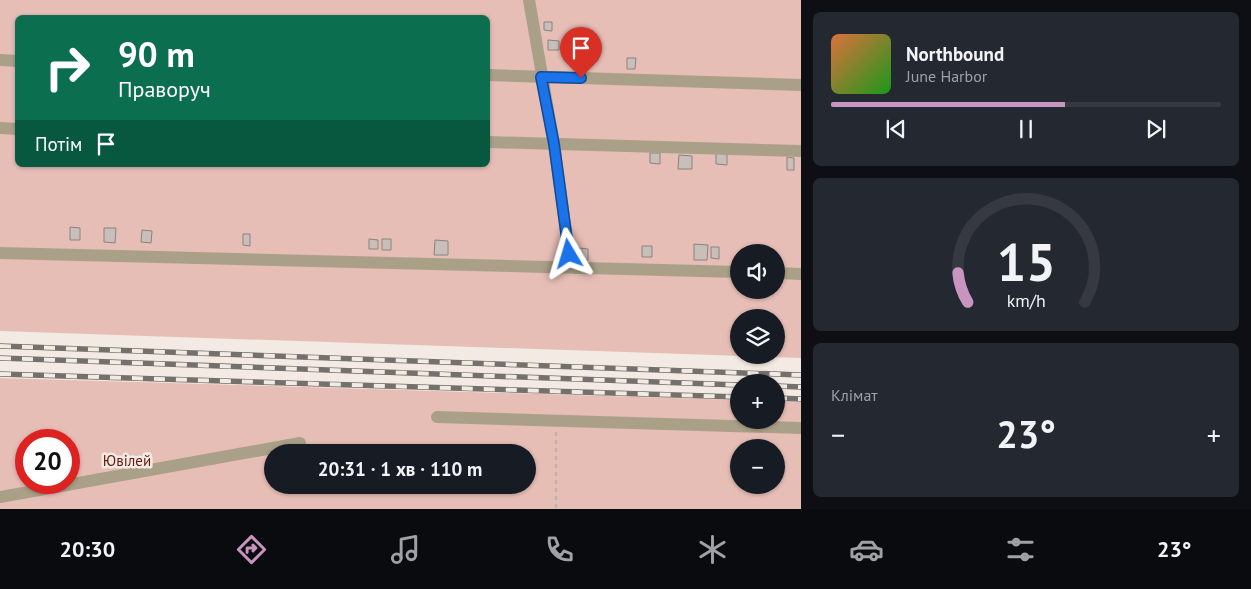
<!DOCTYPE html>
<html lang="uk">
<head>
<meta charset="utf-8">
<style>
	:root { --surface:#171b24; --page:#242831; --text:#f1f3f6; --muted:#9ea1a6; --line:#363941; --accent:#c895c1 }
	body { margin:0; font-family:"PT Sans",sans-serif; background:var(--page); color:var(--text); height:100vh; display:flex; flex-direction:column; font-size:19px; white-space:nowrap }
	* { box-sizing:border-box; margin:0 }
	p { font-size:16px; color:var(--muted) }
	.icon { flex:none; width:28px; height:28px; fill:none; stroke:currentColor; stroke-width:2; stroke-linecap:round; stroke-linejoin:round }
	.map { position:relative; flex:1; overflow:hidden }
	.side { display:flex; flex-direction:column; gap:12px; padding:12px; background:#0d0f14; width:450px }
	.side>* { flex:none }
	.banner { position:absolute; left:15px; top:15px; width:475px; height:152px; border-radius:8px; box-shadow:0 1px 4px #0004; background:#0b6e4f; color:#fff; overflow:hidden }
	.controls { position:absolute; left:730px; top:244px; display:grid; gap:10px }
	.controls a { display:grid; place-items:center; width:55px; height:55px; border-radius:50%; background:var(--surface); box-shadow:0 1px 4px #0004; font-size:25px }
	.speed { position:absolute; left:15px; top:429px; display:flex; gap:10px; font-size:25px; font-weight:700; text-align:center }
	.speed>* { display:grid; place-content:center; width:65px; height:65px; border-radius:50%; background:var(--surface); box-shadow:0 1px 4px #0004; line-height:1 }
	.speed .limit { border:8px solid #d22; background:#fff; color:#111 }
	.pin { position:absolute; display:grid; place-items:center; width:42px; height:42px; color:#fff; margin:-51px -21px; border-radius:50% 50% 50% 0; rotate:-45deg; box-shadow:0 0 5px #0007 }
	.pin .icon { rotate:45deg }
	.me { position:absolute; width:55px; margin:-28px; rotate:353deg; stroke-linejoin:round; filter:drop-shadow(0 0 4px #0008) }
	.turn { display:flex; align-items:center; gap:18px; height:105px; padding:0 20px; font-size:22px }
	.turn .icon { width:65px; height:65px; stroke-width:2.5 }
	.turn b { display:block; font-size:35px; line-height:42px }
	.then { display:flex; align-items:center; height:48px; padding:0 20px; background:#0003; gap:10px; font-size:19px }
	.big { font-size:38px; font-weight:800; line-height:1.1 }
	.side .tile { flex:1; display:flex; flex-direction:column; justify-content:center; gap:8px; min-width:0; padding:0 18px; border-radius:8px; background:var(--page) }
	.side .dial { align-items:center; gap:0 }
	.dial svg { height:130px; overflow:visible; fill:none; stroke:var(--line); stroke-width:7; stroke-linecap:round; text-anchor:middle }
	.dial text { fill:var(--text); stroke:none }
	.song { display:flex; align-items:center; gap:15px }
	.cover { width:60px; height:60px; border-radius:8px; background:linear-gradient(135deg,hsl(20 70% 55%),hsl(120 70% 35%)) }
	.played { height:5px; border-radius:2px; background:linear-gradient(90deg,var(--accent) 60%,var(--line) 60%) }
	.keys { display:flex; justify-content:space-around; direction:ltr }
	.heat { display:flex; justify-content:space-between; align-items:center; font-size:28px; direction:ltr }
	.trip { position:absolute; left:264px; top:444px; width:272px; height:50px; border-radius:25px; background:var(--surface); box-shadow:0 1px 4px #0004; font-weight:800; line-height:50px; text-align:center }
	.tabs { display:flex; height:80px; justify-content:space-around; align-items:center; background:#090b0e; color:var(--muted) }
	.tabs .icon { width:35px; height:35px }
	.tabs .on { color:var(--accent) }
	.tabs b { font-size:22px; color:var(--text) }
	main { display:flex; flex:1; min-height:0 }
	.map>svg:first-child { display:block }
</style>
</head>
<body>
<main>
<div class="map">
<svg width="801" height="509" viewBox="0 0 801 509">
	<rect width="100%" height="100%" fill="#f3ebe3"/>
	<path fill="#e6beb6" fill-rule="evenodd" d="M0 0H801V358L0 331ZM18 18H488V165H18ZM739 252H776V290H739ZM739 318H776V355H739Z
		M0 378 739 400V420H776V401L801 402V509H0ZM26 440H69V482H26ZM739 448H776V485H739ZM272 452H528V485H272Z"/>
	<path fill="#c9bfba" stroke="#8b827d" d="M544 22H552V31L544 30Z
		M548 40 559 41V50H548Z
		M627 58H636L635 69H627Z
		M650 153H660V164L650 163Z
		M716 153 727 154V165L716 164Z
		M679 155 692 156V169H678Z
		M787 157 794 158V170H787Z
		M70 227 80 228V240H70Z
		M104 228H116L115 243 104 242Z
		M142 230 152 231 151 243 141 242Z
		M243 234H250V246L243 245Z
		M369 239 378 240V249H369Z
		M382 239H391V250H382Z
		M435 240 448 241V255H434Z
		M694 244 708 245 707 260H694Z
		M642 246H652V257H642Z
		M711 247H719V259L711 258Z
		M579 248 588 249V260H578Z"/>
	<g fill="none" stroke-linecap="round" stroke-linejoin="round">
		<path stroke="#bab3ad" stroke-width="2.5" stroke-dasharray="4 4" stroke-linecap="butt" d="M556 432V509"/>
		<path stroke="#aaa088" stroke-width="12" d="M529 0 554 144 569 254 574 268
			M0 60 18 61
			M488 75 801 85
			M0 128 18 129
			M488 142 801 151
			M0 253 739 272
			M776 273 801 274
			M437 417 801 428
			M0 497 300 443"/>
		<defs>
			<path id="rail" d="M0 346 801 375
				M0 358 739 385
				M0 374 739 397
				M776 386 801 387
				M776 398 801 399"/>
		</defs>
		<use href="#rail" stroke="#74706b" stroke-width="5.5"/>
		<use href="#rail" stroke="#f3ebe3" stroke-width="4" stroke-dasharray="11" stroke-linecap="butt"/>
	</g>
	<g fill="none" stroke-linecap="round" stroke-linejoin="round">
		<defs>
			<path id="route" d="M569 254 554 144 541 77 581 78"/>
		</defs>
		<use href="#route" stroke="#114b97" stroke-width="12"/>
		<use href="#route" stroke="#1a73e8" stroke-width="9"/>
	</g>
	<g text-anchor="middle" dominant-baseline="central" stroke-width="5" stroke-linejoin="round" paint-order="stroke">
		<g font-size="15" fill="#651b10" stroke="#f3ebe3">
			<text x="127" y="460">Ювілей</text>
		</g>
	</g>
</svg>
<div class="controls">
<a><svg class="icon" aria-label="sound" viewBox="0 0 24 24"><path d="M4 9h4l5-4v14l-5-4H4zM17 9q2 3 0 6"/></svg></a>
<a><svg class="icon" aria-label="layers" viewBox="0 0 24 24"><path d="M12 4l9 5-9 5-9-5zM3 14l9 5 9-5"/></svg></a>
<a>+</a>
<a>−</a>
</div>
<div class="speed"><div class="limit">20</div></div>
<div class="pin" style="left:581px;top:78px;background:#d93025"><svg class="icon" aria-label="arrive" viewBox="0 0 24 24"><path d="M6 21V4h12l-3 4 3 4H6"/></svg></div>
<svg class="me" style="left:569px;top:254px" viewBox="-20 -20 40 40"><path d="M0-17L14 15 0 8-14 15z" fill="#1a73e8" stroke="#fff" stroke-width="4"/></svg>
<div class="trip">20:31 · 1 хв · 110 m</div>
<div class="banner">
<div class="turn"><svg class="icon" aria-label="right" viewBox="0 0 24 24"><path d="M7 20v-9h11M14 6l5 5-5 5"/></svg><div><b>90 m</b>Праворуч</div></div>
<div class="then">Потім<svg class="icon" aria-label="arrive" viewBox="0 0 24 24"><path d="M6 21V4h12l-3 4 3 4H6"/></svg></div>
</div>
</div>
<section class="side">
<div class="tile">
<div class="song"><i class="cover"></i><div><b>Northbound</b><p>June Harbor</p></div></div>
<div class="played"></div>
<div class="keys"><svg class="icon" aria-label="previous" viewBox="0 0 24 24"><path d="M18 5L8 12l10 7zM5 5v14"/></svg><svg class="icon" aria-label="pause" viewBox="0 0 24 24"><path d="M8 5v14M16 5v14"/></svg><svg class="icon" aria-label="next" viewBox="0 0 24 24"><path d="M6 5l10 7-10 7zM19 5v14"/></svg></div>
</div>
<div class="tile dial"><svg viewBox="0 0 100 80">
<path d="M14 69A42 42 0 1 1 86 69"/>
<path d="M14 69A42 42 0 0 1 8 51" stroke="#c895c1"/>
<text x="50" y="56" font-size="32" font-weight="700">15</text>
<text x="50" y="72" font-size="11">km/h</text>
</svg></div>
<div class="tile"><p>Клімат</p>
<div class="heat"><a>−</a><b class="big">23°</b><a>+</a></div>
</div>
</section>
</main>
<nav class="tabs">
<b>20:30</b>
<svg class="icon on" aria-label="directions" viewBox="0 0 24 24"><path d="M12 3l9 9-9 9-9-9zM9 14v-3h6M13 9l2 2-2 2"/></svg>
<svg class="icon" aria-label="music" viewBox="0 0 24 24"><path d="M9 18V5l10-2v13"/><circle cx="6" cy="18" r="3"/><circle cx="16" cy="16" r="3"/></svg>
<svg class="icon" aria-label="phone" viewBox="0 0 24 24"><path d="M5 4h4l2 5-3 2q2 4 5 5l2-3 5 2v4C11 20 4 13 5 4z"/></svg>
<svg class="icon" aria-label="climate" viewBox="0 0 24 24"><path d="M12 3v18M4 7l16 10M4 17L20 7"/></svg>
<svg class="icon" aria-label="car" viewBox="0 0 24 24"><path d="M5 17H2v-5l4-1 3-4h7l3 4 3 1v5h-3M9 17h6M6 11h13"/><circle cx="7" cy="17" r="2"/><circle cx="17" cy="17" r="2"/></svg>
<svg class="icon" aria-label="filters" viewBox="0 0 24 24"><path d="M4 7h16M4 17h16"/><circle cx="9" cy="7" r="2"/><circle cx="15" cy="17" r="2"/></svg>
<b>23°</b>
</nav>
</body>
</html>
